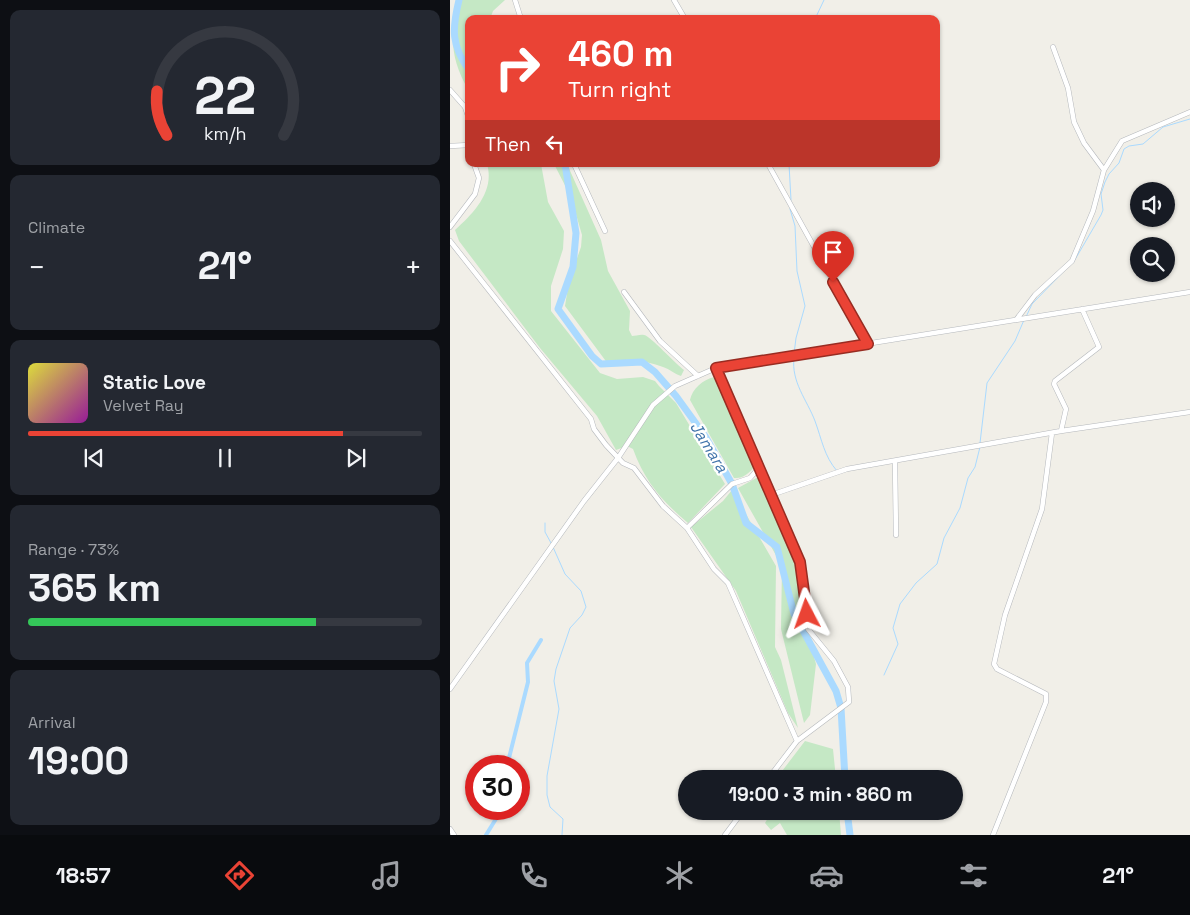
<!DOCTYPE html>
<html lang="en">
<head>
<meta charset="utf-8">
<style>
	:root { --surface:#171b24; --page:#242831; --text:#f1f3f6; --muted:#9ea1a6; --line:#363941; --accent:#ea4335 }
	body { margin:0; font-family:"Space Grotesk",sans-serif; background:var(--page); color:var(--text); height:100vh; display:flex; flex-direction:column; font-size:19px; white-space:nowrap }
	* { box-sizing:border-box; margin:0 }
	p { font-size:16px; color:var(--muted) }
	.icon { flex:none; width:28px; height:28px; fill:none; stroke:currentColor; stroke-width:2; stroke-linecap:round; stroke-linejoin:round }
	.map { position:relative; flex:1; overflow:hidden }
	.panel { display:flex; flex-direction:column; gap:10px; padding:10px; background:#0d0f14; width:450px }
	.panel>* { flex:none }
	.banner { position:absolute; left:15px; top:15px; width:475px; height:152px; border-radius:10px; box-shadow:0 1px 4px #0004; background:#ea4335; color:#fff; overflow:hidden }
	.controls { position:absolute; left:680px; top:182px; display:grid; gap:10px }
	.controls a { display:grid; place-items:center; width:45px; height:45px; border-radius:50%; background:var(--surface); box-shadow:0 1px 4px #0004; font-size:25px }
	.speed { position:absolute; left:15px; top:755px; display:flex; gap:10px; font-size:25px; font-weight:700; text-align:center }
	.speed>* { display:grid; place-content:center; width:65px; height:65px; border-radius:50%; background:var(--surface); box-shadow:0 1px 4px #0004; line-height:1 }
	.speed .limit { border:8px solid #d22; background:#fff; color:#111 }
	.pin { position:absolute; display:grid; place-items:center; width:42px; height:42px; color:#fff; margin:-51px -21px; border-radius:50% 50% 50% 0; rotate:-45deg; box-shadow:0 0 5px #0007 }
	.pin .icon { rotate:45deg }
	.me { position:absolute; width:55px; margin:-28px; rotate:356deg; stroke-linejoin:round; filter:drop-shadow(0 0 4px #0008) }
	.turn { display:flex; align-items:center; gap:18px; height:105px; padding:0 20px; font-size:22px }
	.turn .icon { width:65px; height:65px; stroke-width:2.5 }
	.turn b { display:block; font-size:35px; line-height:42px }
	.then { display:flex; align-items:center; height:48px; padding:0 20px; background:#0003; gap:10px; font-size:19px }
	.big { font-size:38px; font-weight:700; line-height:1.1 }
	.panel .card { flex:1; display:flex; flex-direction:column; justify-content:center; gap:8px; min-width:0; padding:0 18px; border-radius:10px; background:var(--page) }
	.panel .dial { align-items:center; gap:0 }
	.dial svg { height:130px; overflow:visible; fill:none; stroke:var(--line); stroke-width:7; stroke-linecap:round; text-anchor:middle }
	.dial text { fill:var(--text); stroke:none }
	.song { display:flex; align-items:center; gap:15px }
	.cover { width:60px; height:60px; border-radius:8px; background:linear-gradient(135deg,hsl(60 70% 55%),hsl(300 70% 35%)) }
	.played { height:5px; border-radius:2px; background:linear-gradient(90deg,var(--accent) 80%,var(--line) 80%) }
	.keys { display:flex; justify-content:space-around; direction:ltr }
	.heat { display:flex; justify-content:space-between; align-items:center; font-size:28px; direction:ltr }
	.charge { height:8px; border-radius:4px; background:linear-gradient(90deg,#34c759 73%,var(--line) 0) }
	.trip { position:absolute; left:228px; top:770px; width:285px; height:50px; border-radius:25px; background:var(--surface); box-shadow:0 1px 4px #0004; font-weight:700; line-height:50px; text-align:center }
	.tabs { display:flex; height:80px; justify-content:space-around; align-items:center; background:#090b0e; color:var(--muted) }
	.tabs .icon { width:35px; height:35px }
	.tabs .selected { color:var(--accent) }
	.tabs b { font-size:22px; color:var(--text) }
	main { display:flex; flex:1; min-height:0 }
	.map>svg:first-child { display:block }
</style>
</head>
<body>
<main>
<section class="panel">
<div class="card dial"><svg viewBox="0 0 100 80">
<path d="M14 69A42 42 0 1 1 86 69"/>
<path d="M14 69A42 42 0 0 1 8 42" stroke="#ea4335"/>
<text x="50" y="56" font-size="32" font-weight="700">22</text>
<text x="50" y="72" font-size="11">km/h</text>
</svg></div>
<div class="card"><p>Climate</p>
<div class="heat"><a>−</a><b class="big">21°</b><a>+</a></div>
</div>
<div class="card">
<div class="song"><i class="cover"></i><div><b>Static Love</b><p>Velvet Ray</p></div></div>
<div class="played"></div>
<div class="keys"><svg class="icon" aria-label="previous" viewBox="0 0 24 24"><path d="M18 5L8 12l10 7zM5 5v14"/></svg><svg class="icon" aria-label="pause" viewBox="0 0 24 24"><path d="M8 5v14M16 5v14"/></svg><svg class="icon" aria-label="next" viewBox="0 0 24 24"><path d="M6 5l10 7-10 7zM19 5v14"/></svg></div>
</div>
<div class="card"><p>Range · 73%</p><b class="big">365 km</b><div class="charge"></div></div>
<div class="card"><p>Arrival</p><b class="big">19:00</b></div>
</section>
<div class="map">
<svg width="740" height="835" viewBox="0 0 740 835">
	<rect width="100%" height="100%" fill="#f1efe8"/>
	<path fill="#c5e8c5" d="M8 0H55L43 11 40 19H19V91C0 58 0 38 8 0Z
		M37 164H91L98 202 114 231 113 249 101 286V311L150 373 167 379 193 377 205 381 209 386 226 403 275 484 238 523C212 501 195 482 183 449L177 446 166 450 147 416 90 348 9 241 5 230C24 213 45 191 37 164Z
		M104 164H117L151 240 158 271 180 311 179 330 182 336C185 336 191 334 194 335 199 335 227 365 234 370L231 376C224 374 220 369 213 367 196 360 176 360 158 364L115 306 119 281 131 247 132 235 121 197Z
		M265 377 274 391 279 411 305 466C299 473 293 479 284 478L240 400C242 389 253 379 265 377Z
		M310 476 347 567 354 622 366 664 360 715 354 723 331 629 332 566 288 488Z
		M282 490 326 566 325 647 331 660 348 728 338 713 286 591 241 527 273 501Z
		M355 741 383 749 386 779H326Z
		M322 811H389L391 835H337L330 823 321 830 315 823Z"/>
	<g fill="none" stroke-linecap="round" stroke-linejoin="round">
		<path stroke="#aadaff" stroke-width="1" d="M365 19 374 0
			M339 164 341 200
			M340 209 345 226 347 271 355 306 346 338 344 354
			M623 263 651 215 653 210 651 194 655 182 659 174 669 163 674 149 679 146 693 144 713 127 740 119
			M576 317 582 304 616 269
			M344 358C341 382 357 400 365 421 372 440 374 456 387 471
			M530 443 537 383 565 341 574 320
			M95 523V532L101 543
			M103 547 115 574 131 591 136 607 132 615 120 628 106 669 104 681 109 709 97 776V795L100 807 113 819 112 835
			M434 675 448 644 443 628 450 604 466 583 487 564 494 538 510 508 518 478 525 467 530 447"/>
		<path stroke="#aadaff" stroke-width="4" d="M57 766 78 682 77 663 91 640
			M36 835 52 809"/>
		<path stroke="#aadaff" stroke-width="7" d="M9 0C2 29 1 45 19 70
			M115 164 126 233 123 267 108 309 142 356 151 364 192 362 205 372 226 396 255 436 282 484 296 523 327 547 344 614 386 691 391 708 395 779
			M397 811 400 835"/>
		<defs>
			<path id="minor" d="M65 0 71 19
				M224 0 235 19
				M603 47 618 88 624 122 634 143 654 170
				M0 90 15 107 19 119
				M0 146 19 145
				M124 164 155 231
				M318 164 418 344
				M0 227 25 194 29 178 24 164
				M0 241 141 419 144 429 156 445 173 463 184 468 213 506 237 528 264 569 278 583 347 741
				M174 292 210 341 248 376
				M566 320 585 295 622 261 643 211 654 170 672 141 740 112
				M611 431 616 409 604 384 605 381 649 347 632 309
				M445 462 446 535
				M321 495 397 469 611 431 740 412
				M237 528 282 484 300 478 309 468
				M0 689 134 501 168 458 203 405 225 386 266 368
				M318 779 347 741 399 702 398 687 384 661 358 629 355 586 350 562 266 368 740 292
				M0 829 4 835
				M275 835 293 811
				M543 835 596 702V694L547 669 544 664 555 615 592 509 602 433"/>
		</defs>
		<use href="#minor" stroke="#b5b8bc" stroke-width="5.5"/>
		<use href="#minor" stroke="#fff" stroke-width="4.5"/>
	</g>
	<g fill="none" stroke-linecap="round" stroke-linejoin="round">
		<defs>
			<path id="route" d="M357 614 350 562 266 368 418 344 383 282"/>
		</defs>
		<use href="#route" stroke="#982c22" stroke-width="12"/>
		<use href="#route" stroke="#ea4335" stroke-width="9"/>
	</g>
	<g text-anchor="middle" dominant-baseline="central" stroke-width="4.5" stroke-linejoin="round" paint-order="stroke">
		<g font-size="16" font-style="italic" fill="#4174aa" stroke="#fff">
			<text transform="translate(259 447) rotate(58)">Jamara</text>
		</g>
	</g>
</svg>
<div class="controls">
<a><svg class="icon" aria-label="sound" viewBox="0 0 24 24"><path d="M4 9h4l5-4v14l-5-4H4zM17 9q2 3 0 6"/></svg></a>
<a><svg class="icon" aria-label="search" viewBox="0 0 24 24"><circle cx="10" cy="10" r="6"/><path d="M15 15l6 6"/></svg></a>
</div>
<div class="speed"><div class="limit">30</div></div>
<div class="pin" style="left:383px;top:282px;background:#d93025"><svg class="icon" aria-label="arrive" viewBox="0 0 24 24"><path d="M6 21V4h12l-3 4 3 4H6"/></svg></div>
<svg class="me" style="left:357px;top:614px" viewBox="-20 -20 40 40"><path d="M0-17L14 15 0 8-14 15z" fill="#ea4335" stroke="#fff" stroke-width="4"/></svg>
<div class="trip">19:00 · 3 min · 860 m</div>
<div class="banner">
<div class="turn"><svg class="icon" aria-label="right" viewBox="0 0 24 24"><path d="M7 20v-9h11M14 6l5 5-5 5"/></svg><div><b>460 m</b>Turn right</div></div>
<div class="then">Then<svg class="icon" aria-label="left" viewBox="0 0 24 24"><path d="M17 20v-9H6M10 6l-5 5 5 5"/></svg></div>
</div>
</div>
</main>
<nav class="tabs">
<b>18:57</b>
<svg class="icon selected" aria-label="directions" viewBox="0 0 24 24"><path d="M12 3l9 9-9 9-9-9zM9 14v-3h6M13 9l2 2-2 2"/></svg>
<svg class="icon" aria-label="music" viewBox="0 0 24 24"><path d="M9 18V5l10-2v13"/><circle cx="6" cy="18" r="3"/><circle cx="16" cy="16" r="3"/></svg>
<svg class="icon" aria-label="phone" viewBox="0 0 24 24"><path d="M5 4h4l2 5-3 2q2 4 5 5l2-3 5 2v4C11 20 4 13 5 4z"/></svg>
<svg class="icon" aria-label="climate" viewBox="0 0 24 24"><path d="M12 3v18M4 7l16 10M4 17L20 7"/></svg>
<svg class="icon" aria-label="car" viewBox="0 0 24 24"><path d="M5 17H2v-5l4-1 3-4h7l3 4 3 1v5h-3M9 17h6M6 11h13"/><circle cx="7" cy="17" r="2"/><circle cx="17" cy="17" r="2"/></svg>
<svg class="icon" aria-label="filters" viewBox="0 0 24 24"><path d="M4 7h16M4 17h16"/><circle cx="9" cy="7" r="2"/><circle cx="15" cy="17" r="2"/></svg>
<b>21°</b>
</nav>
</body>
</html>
